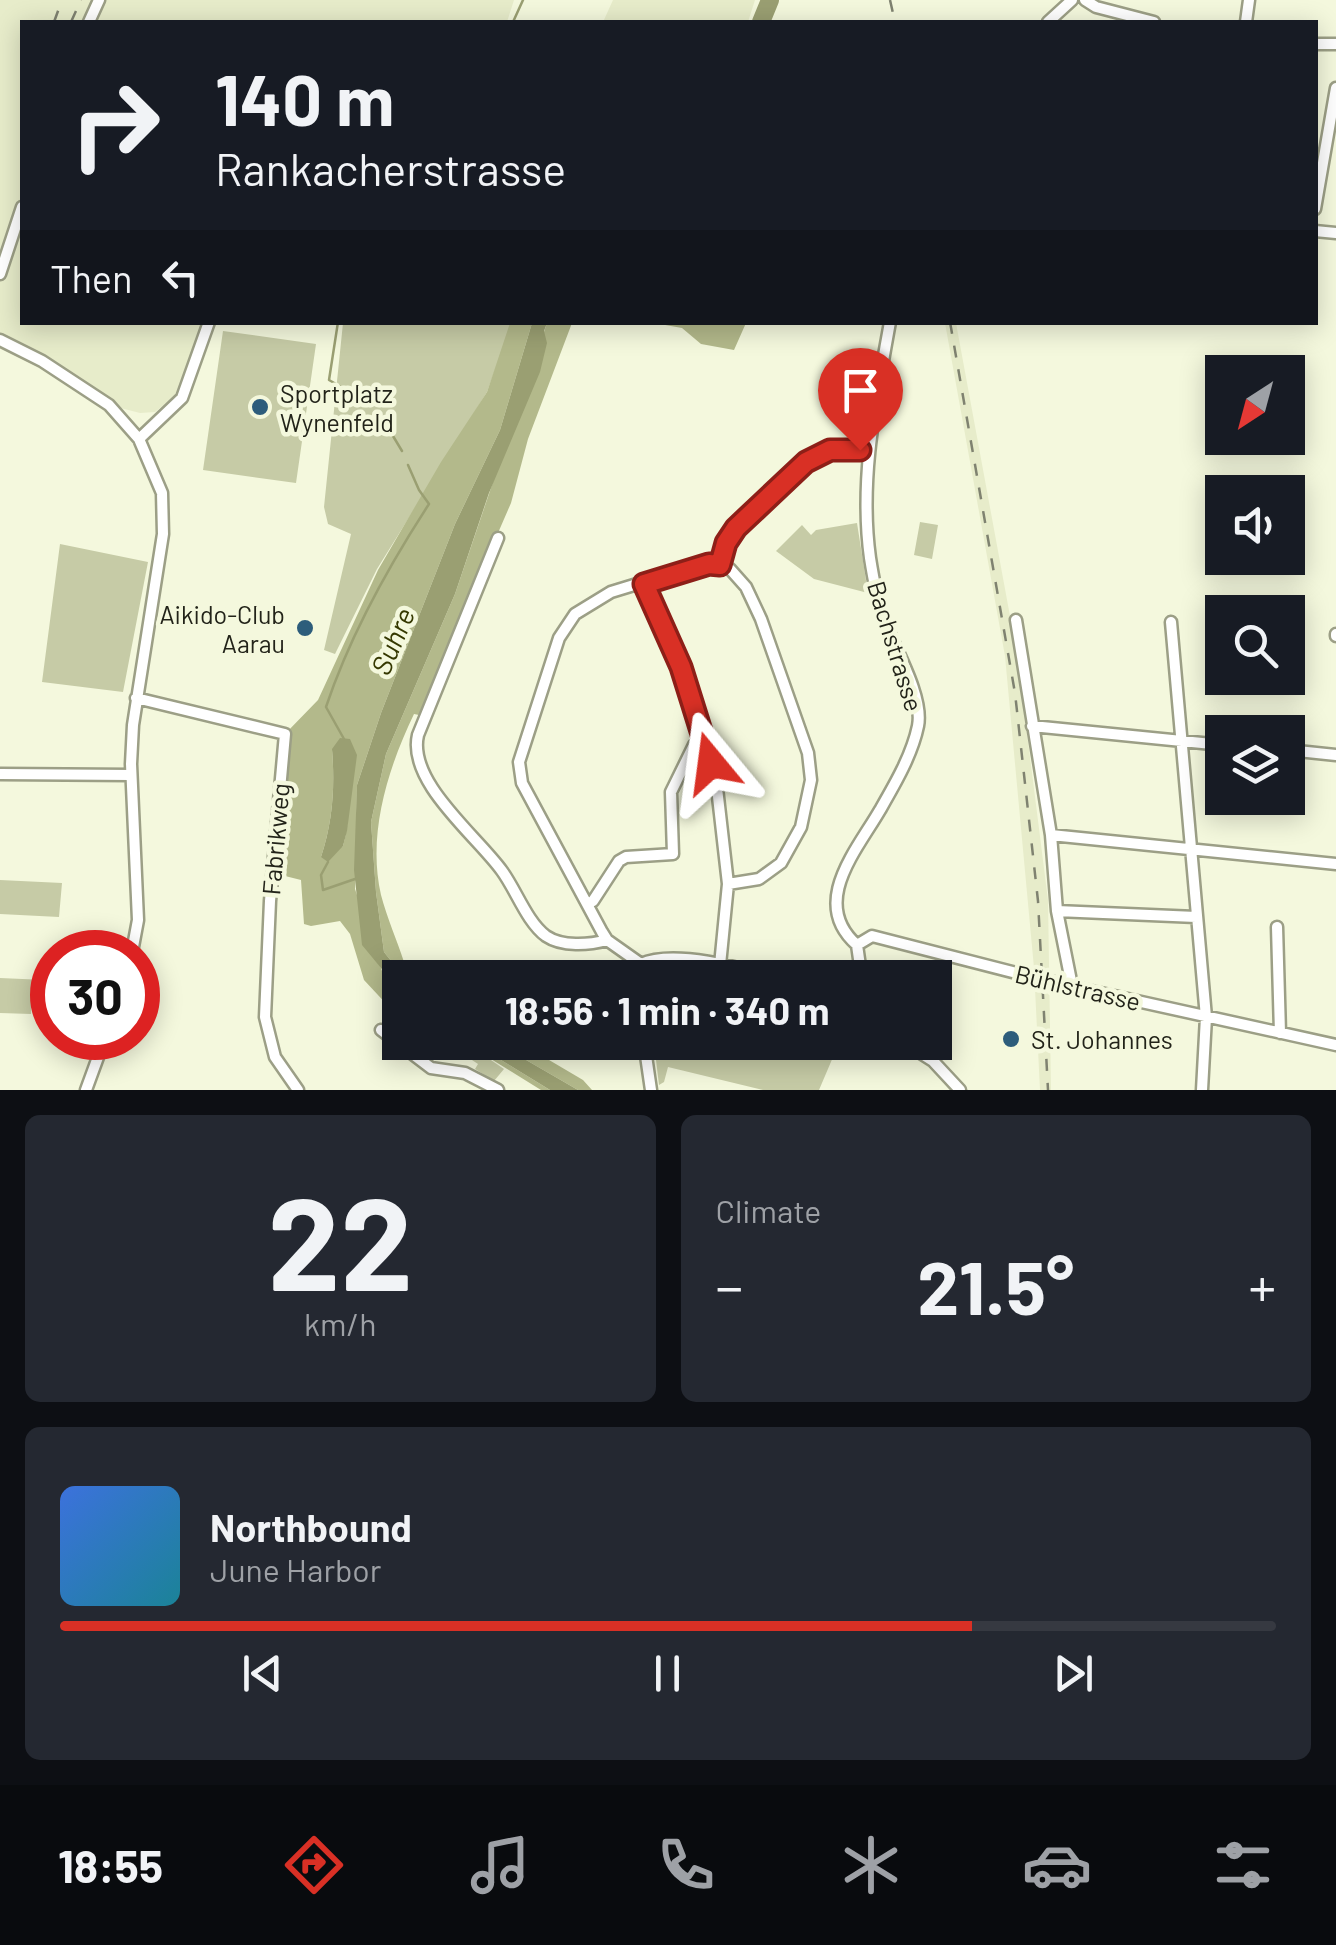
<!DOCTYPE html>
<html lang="en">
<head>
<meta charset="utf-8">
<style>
	:root { --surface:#171b24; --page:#242831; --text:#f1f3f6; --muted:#9ea1a6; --line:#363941; --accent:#d93025 }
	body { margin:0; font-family:Barlow,sans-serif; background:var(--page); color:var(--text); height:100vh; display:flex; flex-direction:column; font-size:38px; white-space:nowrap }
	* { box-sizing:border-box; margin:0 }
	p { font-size:32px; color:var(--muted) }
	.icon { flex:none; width:55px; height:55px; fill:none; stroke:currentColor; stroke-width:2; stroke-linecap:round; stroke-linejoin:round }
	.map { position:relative; height:1090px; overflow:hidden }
	.drawer { display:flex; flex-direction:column; gap:25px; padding:25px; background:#0d0f14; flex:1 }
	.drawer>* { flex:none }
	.banner { position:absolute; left:20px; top:20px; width:1298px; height:305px; border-radius:0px; box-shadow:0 5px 25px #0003; background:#171b24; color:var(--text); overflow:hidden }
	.needle { width:65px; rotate:216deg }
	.buttons { position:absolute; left:1205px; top:355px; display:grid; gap:20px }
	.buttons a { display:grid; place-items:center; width:100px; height:100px; border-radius:0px; background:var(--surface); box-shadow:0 5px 25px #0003; font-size:50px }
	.speed { position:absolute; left:30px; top:930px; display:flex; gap:20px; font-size:50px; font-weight:700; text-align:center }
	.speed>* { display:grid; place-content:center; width:130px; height:130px; border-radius:50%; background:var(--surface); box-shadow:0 5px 25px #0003; line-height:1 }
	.speed .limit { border:15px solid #d22; background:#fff; color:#111 }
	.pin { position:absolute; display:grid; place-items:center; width:85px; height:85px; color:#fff; margin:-102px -42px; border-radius:50% 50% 50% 0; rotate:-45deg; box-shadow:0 0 10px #0007 }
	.pin .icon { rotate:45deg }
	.me { position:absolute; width:110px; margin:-55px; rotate:344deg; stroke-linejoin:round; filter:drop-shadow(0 0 8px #0008) }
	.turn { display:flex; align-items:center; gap:35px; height:210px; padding:0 30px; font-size:45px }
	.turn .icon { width:130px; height:130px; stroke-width:2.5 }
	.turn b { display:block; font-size:70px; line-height:85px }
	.then { display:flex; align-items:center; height:95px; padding:0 30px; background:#0003; gap:20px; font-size:38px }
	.big { font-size:75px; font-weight:700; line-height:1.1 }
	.drawer .card { flex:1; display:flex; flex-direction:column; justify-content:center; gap:15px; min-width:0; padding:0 35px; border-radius:15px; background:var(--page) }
	.drawer .dial { align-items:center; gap:0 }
	.dial b { font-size:130px; line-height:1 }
	.song { display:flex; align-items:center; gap:30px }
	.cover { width:120px; height:120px; border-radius:15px; background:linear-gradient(135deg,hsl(220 70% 55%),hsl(190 70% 35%)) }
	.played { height:10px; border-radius:5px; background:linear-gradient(90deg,var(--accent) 75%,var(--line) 75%) }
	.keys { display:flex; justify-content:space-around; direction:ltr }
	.heat { display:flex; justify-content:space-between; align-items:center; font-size:55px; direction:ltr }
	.drawer .tiles { flex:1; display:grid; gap:25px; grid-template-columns:1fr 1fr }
	.card:last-child { grid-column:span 2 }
	.trip { position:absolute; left:382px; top:960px; width:570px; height:100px; border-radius:0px; background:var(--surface); box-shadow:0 5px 25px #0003; font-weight:700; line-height:100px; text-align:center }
	.tab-bar { display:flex; height:160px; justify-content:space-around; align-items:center; background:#090b0e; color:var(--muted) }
	.tab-bar .icon { width:70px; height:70px }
	.tab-bar .selected { color:var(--accent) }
	.tab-bar b { font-size:45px; color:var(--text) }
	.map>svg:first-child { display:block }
</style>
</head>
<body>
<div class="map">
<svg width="1336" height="1090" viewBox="0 0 1336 1090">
	<rect width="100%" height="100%" fill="#f4f8dd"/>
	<path fill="#e7ecca" d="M0 0H514L507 22H22V322L203 323 185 379 176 395 155 412 140 413 109 405 0 340Z
		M613 0H755L748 22H603Z
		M945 323H956L1017 654 1048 900 1051 1090H1040L1034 968 1005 656Z"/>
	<path fill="#c6cba6" d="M343 323H512L487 392 377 569 335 654 324 650 351 534 328 524 324 507Z
		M223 331 316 344 296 483 203 470Z
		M920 522 938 525 932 559 914 555Z
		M857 523 868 593 814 579 776 551 802 525 811 535 816 530Z
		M60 544 148 562 123 692 42 682Z
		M0 880 62 883 59 917 0 914Z
		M669 967 742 977H648L656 969Z
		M0 978 45 980V998H32L31 1014 0 1013Z
		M654 1043V1042L839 1043 819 1090H763L668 1067 664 1082 659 1085Z
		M472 1047 504 1069 494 1081 475 1069 478 1064 466 1056Z"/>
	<path fill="#b3b98b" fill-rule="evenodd" d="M510 323H532L500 430 455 524 381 713 357 785 355 889 383 974 400 991V1011L391 1009 364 980 350 934 340 921 311 926 304 924 301 880 273 873 285 734 318 700 378 570 441 462 487 392ZM332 749C345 785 354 807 343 846L321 857C333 821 335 786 332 749Z
		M547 323H572L528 439 511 503 419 715 414 714C388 768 367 834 381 895 387 918 397 940 404 962L416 965 424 977H404L384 952 376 892 371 822 386 754 455 594Z
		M654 323H746L734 350 701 344 682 328Z
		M465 1043H473L550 1090H541Z
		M497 1043H517L527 1047 583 1080 592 1090H578Z"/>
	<path fill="#9a9f72" d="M532 323H547L544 331 547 343 540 372 489 493 455 594 386 754 371 822 376 892 384 952 404 977 400 978V991L362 945 354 870 357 785 381 713 455 524 500 430Z
		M340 738 350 739 357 755 347 831 343 846 328 862 321 857C333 821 335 786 332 749Z
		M473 1043H497L578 1090H550Z"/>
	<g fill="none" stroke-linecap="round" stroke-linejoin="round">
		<path stroke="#9a9f72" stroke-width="2.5" d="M513 22 523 0
			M338 322 329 380 371 404
			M378 411 402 451
			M344 739 326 707C350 635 388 567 429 504L419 490 408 465
			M328 862 321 875 323 890 355 879"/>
		<path stroke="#9a9f72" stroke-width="18" d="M761 22 770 0"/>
		<defs>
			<path id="street" d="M1085 0 1096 7 1154 22
				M89 22 99 0
				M1048 22 1072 0
				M1246 22 1249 0
				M1315 44H1336
				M1315 209 1336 88
				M1315 231 1336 233
				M0 274 22 207
				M0 340 42 361 109 405 139 439 162 493 163 534 133 725 131 764 138 920 132 952
				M139 439 182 398 209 322
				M498 538 418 735C407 782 477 836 502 871 516 890 527 922 546 936 562 947 589 945 607 940
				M721 565 726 543 735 529 806 462 830 450H860
				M644 584 689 688 717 788 728 884 720 965
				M1016 620 1051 835 1057 911 1072 986
				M1171 622 1206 1017 1202 1090
				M1336 634V636
				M136 698 285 734 270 901 265 1017 275 1057 298 1090
				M1032 726 1222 745
				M1288 750 1336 755
				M0 774 131 775
				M1051 835 1336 864
				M587 904 593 901 619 861 626 857 673 854 671 792 694 745 705 738
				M1057 911 1196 917
				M1277 927 1280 1033
				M857 945C809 903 857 850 880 810 895 784 912 755 918 726 924 696 894 647 883 618 877 599 873 577 870 558 859 478 876 401 890 322
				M641 964 607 940 602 932 522 783 519 762 559 638 575 614 611 592 683 570 709 564 730 569 746 587 761 619 808 753 811 780 801 827 781 863 759 879 728 884
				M637 978 641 964C674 949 741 968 776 978
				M858 978 860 966 857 945 872 936 1032 977
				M1069 986 1336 1045
				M381 1030 431 1068 465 1073 498 1090
				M644 1042 651 1090
				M903 1042 933 1061 960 1090
				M86 1090 105 1038"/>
		</defs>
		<use href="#street" stroke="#9c9f86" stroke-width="15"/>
		<use href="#street" stroke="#fff" stroke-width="10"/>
		<path stroke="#7f8270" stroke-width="2.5" stroke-dasharray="12 12" stroke-linecap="butt" d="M890 0 895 22
			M54 22 62 0
			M71 22 81 0
			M950 322 1015 693 1038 901 1048 1090"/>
		<defs>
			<path id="street-bridge" d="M1032 977 1058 983"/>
		</defs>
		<use href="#street-bridge" stroke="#9c9f86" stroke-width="15" stroke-linecap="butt"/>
		<use href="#street-bridge" stroke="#fff" stroke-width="10"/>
	</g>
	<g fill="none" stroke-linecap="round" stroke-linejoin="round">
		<defs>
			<path id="route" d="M711 763 681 667 644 584 709 564 720 565 726 543 736 528 806 462 830 450H860"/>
		</defs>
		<use href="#route" stroke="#8d1f18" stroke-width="25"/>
		<use href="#route" stroke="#d93025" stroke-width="18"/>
	</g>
	<g fill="#2d5d7b" stroke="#f4f8dd" stroke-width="4">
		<circle cx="260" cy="407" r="10"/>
		<circle cx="305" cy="628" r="10"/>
		<circle cx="1011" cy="1039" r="10"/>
	</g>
	<g text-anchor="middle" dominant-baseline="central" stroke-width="9" stroke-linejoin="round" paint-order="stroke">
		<g font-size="25" fill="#222319" stroke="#f4f8dd" text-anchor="start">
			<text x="280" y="393">Sportplatz<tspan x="280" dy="29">Wynenfeld</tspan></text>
			<text x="285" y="614" text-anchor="end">Aikido-Club<tspan x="285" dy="29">Aarau</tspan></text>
			<text x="1031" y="1039">St. Johannes</text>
		</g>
		<g font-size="25" fill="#222319" stroke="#f4f8dd">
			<text transform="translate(896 646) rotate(73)">Bachstrasse</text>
			<text transform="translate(275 839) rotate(-85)">Fabrikweg</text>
			<text transform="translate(1078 987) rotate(13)">Bühlstrasse</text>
		</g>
		<g font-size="28" font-style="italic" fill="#353800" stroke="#f4f8dd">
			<text transform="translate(392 641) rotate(-67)">Suhre</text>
		</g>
	</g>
</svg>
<div class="buttons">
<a><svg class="needle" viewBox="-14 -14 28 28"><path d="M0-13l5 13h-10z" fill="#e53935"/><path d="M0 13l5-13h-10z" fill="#9ea1a6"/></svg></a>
<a><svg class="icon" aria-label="sound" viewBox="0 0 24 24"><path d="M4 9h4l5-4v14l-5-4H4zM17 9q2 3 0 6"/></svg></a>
<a><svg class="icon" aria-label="search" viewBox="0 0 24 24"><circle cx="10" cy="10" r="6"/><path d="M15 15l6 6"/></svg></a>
<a><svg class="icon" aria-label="layers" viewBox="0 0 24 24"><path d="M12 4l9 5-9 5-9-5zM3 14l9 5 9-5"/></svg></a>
</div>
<div class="speed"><div class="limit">30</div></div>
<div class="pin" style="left:860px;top:450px;background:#d93025"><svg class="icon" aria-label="arrive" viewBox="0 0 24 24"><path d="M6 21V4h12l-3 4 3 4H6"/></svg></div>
<svg class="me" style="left:711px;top:763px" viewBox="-20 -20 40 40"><path d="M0-17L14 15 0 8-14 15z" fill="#d93025" stroke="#fff" stroke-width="4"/></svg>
<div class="trip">18:56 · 1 min · 340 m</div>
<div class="banner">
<div class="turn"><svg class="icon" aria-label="right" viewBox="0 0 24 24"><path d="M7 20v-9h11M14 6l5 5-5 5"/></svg><div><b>140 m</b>Rankacherstrasse</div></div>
<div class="then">Then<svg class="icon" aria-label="left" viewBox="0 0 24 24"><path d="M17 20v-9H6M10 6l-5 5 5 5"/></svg></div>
</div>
</div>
<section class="drawer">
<div class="tiles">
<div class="card dial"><b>22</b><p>km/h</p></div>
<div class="card"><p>Climate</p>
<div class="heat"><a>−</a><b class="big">21.5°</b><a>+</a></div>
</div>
<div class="card">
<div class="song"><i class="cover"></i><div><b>Northbound</b><p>June Harbor</p></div></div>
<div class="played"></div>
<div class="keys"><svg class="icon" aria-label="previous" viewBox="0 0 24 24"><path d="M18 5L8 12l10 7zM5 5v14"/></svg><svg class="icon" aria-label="pause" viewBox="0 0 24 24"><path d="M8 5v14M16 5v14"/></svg><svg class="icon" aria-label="next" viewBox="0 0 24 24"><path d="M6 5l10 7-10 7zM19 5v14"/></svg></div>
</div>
</div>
</section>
<nav class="tab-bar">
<b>18:55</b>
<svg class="icon selected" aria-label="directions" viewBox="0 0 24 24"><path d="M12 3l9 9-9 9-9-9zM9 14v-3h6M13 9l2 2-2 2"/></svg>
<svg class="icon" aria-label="music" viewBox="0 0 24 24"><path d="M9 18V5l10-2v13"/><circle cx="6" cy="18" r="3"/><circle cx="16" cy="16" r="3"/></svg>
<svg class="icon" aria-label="phone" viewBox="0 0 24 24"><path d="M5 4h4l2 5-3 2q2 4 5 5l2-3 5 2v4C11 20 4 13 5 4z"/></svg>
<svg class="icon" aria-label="climate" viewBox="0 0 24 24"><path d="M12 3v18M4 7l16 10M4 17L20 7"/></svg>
<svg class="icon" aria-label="car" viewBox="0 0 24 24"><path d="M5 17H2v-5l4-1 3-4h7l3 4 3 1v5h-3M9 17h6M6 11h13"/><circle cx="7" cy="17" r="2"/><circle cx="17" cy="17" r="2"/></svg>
<svg class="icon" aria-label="filters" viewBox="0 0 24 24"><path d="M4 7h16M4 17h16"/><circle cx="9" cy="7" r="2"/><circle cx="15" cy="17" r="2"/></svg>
</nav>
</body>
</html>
